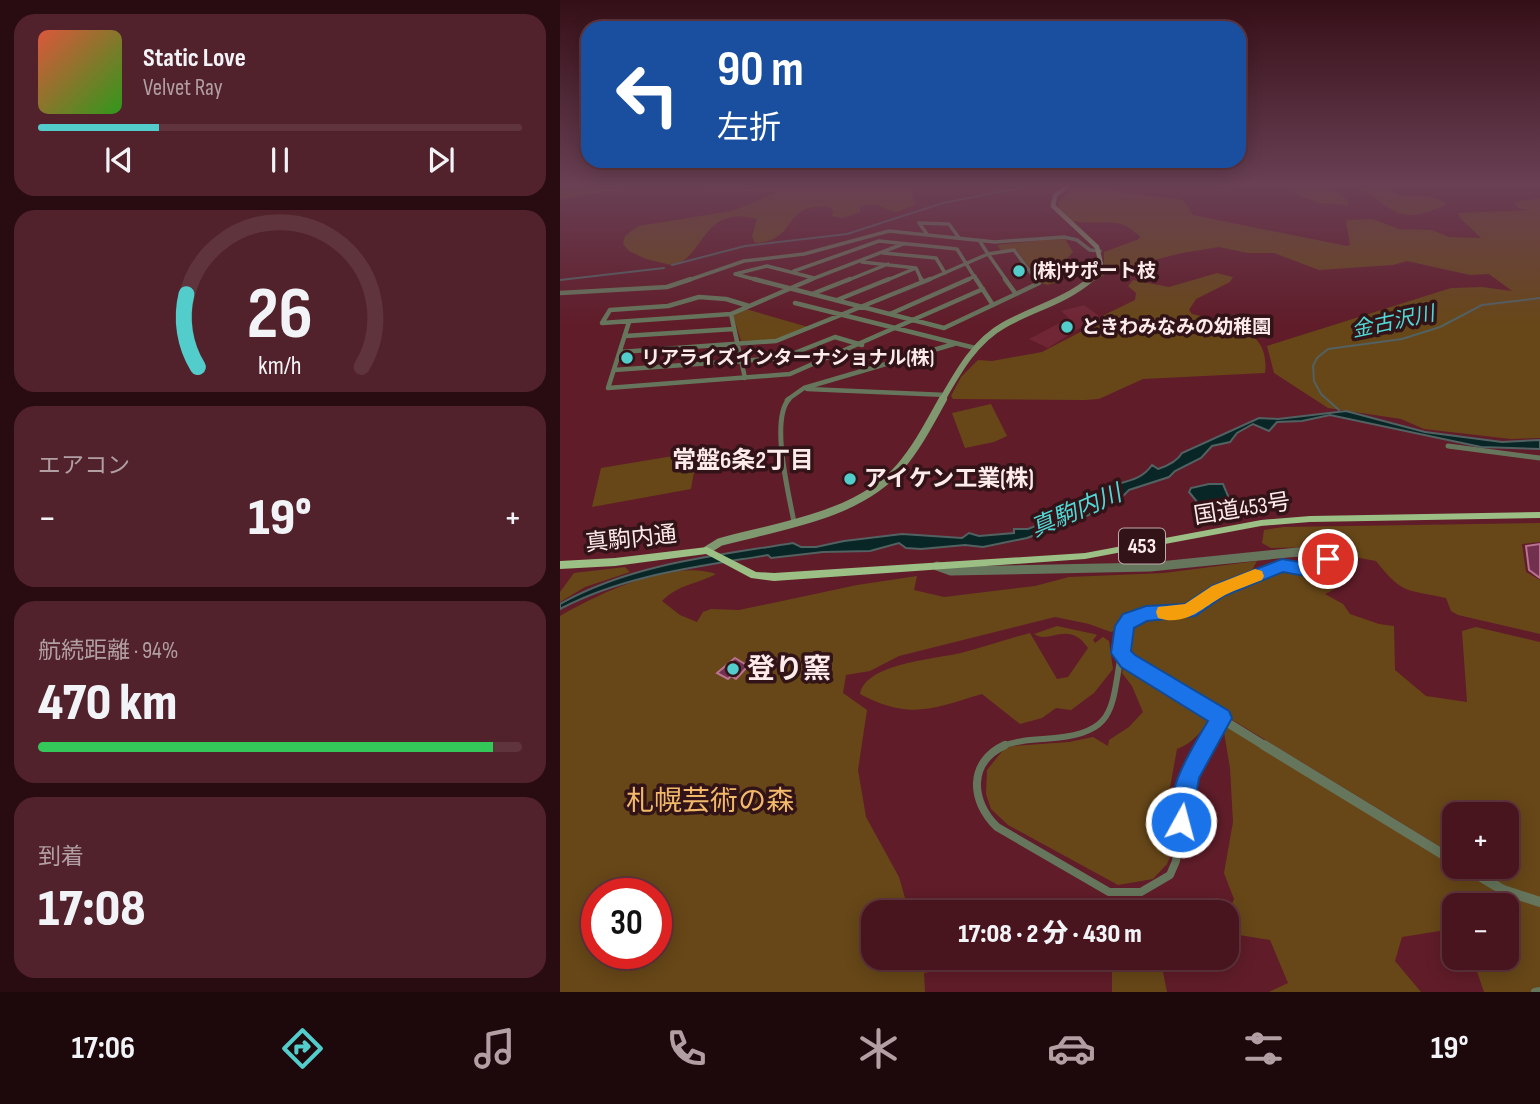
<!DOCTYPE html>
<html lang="ja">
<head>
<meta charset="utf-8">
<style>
	:root { --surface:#48151f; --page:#52222c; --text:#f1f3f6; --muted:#b19fa4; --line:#60343d; --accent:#53cdcb }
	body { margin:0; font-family:"Sofia Sans Condensed","Noto Sans JP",sans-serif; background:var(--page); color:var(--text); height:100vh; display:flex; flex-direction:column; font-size:26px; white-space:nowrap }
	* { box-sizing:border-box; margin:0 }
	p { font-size:23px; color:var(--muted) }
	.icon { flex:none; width:38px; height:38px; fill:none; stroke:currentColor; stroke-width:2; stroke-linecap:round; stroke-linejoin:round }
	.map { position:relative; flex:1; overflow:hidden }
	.drawer { display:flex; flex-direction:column; gap:14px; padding:14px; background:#280c11; width:560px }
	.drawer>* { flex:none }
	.hud { position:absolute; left:21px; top:21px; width:665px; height:147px; border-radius:21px; box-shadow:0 4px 18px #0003,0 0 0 2px var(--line); background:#1a4fa0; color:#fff; overflow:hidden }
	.buttons { position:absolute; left:882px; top:802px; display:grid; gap:14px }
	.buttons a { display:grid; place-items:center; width:77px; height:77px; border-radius:14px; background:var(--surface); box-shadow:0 4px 18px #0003,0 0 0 2px var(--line); font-size:35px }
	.speed { position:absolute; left:21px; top:878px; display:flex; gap:14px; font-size:35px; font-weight:700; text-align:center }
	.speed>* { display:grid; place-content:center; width:91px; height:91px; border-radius:50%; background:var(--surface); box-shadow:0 4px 18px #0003,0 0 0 2px var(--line); line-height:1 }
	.speed .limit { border:10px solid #d22; background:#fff; color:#111 }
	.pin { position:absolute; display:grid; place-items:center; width:60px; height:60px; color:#fff; margin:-30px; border:4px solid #fff; border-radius:50%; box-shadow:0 2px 7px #0007 }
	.me { position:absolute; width:77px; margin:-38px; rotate:7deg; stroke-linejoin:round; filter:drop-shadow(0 0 5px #0008) }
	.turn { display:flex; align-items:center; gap:24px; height:147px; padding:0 21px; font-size:32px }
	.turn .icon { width:91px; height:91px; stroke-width:2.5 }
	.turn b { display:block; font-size:49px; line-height:60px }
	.big { font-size:52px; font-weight:800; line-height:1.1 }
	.drawer .card { flex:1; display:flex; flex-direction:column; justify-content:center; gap:10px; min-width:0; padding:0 24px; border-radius:21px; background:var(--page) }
	.drawer .dial { align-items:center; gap:0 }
	.dial svg { height:182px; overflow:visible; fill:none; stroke:var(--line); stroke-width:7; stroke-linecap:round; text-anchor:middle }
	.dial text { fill:var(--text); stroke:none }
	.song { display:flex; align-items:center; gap:21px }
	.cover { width:84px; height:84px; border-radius:10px; background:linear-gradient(135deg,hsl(10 70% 55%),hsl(110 70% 35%)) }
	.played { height:7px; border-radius:4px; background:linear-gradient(90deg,var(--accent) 25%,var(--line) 25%) }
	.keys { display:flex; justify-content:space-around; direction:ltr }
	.heat { display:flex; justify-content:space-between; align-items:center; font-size:38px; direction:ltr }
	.charge { height:10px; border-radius:5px; background:linear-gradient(90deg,#34c759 94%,var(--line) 0) }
	.trip { position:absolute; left:301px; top:900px; width:378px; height:70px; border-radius:21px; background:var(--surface); box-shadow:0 4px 18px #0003,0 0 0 2px var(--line); font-weight:800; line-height:70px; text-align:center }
	.menu { display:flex; height:112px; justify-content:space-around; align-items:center; background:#1d080c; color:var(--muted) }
	.menu .icon { width:49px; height:49px }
	.menu .selected { color:var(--accent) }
	.menu b { font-size:32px; color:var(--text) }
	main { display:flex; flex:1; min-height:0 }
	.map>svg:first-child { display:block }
</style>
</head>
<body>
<main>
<section class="drawer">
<div class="card">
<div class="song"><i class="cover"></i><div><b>Static Love</b><p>Velvet Ray</p></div></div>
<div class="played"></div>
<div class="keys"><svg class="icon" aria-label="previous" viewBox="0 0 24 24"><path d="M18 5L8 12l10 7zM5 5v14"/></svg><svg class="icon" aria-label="pause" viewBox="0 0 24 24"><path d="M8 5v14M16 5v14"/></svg><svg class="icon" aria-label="next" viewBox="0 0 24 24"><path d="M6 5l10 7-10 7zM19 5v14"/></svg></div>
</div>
<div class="card dial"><svg viewBox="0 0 100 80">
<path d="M14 69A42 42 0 1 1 86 69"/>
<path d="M14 69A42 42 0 0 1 9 37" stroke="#53cdcb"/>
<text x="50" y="56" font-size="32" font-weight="700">26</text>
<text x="50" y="72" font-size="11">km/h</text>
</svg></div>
<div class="card"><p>エアコン</p>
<div class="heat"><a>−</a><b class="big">19°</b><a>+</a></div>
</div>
<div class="card"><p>航続距離 · 94%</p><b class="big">470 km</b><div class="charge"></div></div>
<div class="card"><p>到着</p><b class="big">17:08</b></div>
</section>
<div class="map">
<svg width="980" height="992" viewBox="0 0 980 992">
	<rect width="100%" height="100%" fill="#601c29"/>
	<path fill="#702634" d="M524 305 539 316 488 348 469 339 509 318 501 311Z"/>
	<path fill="#674718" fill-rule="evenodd" d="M0 186H347L356 204 337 212C323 209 315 200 300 207V212L283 218 272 216 273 210 270 207C220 202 240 241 195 243L192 236 197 219C141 203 144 262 111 265L86 259 69 251 63 244 65 236 78 226 172 211 219 192 78 187 0 199Z
		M716 186H770L788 201V205L759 203Z
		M799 186H835L831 191C848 201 865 191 885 202V205C840 225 837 213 799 186Z
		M527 188 623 200 633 215 787 246 790 245 786 221 789 220 813 219 839 229 872 230 889 237 921 238 899 217V213L969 210 958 208 954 202 980 198V438L951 439 864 429 841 419 768 408 714 373 707 346 891 288 922 287 952 291 929 274 910 275 847 261 833 265 759 270 714 253H688L659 247 622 253 551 271 533 282 544 269V252L579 239 580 236C574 232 568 226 561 224 540 218 503 233 498 202L510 191Z
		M501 238 505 239 513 252 500 267 506 274 501 281 487 285 481 283 456 249 441 251 437 245Z
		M657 273 673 277 670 282 636 299 629 310 632 314C667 322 711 328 705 373L583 379 539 399 525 400 393 399 391 396 401 377 418 360 432 361 482 352 530 327 546 314 575 300 576 293 568 286 573 280 609 287Z
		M186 309 248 327 214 340 181 341 173 315Z
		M431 404 447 436 434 442 405 448 392 413Z
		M125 454 136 460 131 489 32 507 41 468Z
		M980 523V542L962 544 966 572 980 580V634L898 615 891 611 886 598C846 589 843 595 816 561L772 553 754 547 711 548 702 543 704 530 723 527Z
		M697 561 691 572 631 604 566 618 558 629 551 632 529 624 495 617 339 656 310 671 286 675 283 693 307 710 298 770 306 817 339 877 349 912H313V957H412L408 964 364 973 365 992H0V616C40 593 111 559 156 574 137 584 117 585 102 601L120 615 137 622 143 612 151 609 179 610 297 585 357 576 354 590 384 597 475 586 509 577 604 573ZM37 894H96V954H37Z
		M65 567 70 572 25 587 0 602V592L14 573Z
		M721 567C744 570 761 569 773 590L765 594 783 604 790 614 819 624 834 626 835 670 866 696 907 702 902 631 916 627 980 642V992H924L912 957H947V905H894V938L886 930 842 937 835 961 861 992H709L728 983 710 940 679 935 667 926V916L674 899 664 873 673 822 670 768 664 732 667 726 894 859V866H947V814H894V855L566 655 568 626C593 605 627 626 649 599Z
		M497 626 534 634 537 635 533 640 535 643 543 637 549 641 553 669 534 693 511 710 496 708 482 718 460 724 422 694C372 709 349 720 300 694 306 663 376 659 401 653 424 647 447 639 470 633L497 679 508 677 528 648C509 619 489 645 474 634Z
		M567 666 651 717C642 731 633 743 617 749L599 848 612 852 607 864 593 879 558 885 448 825 431 809 426 794 427 770 444 749 453 746 509 742 533 737 548 746 549 740 569 727 583 712 572 686 562 673 563 668Z
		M555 957H600L607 992H552V966Z"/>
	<path fill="#082625" stroke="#526161" stroke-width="2" d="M786 411 865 432 942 442 980 440V449L921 447 770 415 742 421 717 422 709 431 693 424 677 433 670 442 652 446 641 458 615 471 609 477 569 490 562 497 538 504 529 515 467 538 423 547 405 545 361 549 346 548 339 543 310 551 263 552 211 558 208 555C136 567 65 575 0 609V604C71 564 154 556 233 543L241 547H256L284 541 342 534 402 538 409 533 419 536 454 533V529H468L506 514 511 502C524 502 536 492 548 487 565 481 581 481 592 465L598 469C607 466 617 462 622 453L699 418 718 419Z
		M649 484H663L671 503 658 513 647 514 629 492 631 488Z"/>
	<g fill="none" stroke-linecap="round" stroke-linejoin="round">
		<path stroke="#526161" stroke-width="2" d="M112 265 185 246 287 234 383 203 469 186
			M0 280 104 268
			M779 410 761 394 754 381 753 366 757 358 768 349 842 339 880 327 922 305 980 298"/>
	</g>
	<path fill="#71304e" stroke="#b97290" stroke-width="2" d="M980 544V578L969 570 966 546Z
		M175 658 188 666 176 679 171 676 168 679 157 673Z"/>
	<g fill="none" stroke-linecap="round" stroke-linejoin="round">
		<path stroke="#66765c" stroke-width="3.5" d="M367 234 359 223 389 224 399 238
			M323 253 376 258 385 273
			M302 262 356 268 362 281
			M234 271 319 241 397 249 417 281
			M126 281 184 261 244 254 329 231 435 242 504 237 517 240 530 250 540 251
			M201 281 175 274 207 266 254 278
			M247 281 343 244
			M286 281 328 264
			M325 281 356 268
			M366 281 428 254 419 240
			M405 281 415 276
			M447 281 428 254 454 250 477 281"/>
		<path stroke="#66765c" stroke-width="4.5" d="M194 279 384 328 456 294
			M361 279 363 282
			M416 279 433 305
			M445 279 456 294
			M0 293 107 287 131 279
			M252 294 290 279
			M456 294 479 283 476 279
			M277 300 329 279
			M235 303 415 348
			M171 314 42 323 50 310 108 306 139 297 166 299 189 306
			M330 314 409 279
			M69 322 48 388 230 374 423 289
			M65 336 174 329
			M60 352 216 341 370 279
			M54 370 222 358 275 337 302 345
			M185 378 171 314 252 279
			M247 389 386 395
			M227 400 244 388 394 344"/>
		<path stroke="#66765c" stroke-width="5" d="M229 399C210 420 229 495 234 522
			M888 446 980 458"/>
		<path stroke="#66765c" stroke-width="6" d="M441 747C454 741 469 740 483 739 554 734 551 716 561 653
			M645 747 662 718"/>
		<path stroke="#66765c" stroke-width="8" d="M445 745C408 762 410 801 437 827L549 892H581L610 875 616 861 628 776 646 745
			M975 992 980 991"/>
		<path stroke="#66765c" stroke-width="7" d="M730 553H747"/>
		<path stroke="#66765c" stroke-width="9" d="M377 566 391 571 590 567 738 552 760 554 772 563 771 571 767 573 722 565 658 591 629 611 586 613 570 619 564 626 561 653 574 665 707 747"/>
		<path stroke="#66765c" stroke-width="10" d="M704 745 894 861
			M903 866 943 890 980 902"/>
		<path stroke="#7f986f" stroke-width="4.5" d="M507 186 495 196 493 206 537 247 541 264 529 281"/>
		<path stroke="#7f986f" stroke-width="6" d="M382 400C398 372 415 341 444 325 472 309 506 301 531 279"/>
		<path stroke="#7f986f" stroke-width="8" d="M147 550 160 542C219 526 298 516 340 467 358 446 370 422 383 399"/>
		<path fill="#9bbf84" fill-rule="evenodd" d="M980 512V518L750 522 701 526 525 559 214 581 191 578 146 554 55 566 0 569V561L55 558 147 547 196 572 214 573 525 553 701 520 750 516Z"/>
	</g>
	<linearGradient id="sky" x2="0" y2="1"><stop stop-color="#350f17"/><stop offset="0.57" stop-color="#694054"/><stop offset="1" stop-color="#694054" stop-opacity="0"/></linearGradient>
	<rect width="980" height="324" fill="url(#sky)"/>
	<path fill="#1a73e8" stroke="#114b97" stroke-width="2" d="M768 553 774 555 782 567 773 578 767 580 723 572 664 596 635 616 587 621 574 628 571 651 575 655 669 711 672 718 639 778 630 830 621 834 613 830C600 798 632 748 648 721L561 667 551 653 555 626 563 614 586 606 625 604 652 586 722 559 763 566 760 559 762 555Z"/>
	<path fill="#f59e0b" d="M695 569 702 571 704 576 702 580C690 585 677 589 665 595 643 607 626 627 598 618L596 612 598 607 625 604 652 586Z"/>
	<g fill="#53cdcb" stroke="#321418" stroke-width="2.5">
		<circle cx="459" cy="271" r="7"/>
		<circle cx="507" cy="327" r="7"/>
		<circle cx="67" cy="358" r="7"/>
		<circle cx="290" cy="479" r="7"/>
		<circle cx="173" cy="669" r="7"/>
	</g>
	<g text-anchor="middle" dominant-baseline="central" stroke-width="7" stroke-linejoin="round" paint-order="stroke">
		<g font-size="19" font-weight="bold" fill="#fdebec" stroke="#321418" text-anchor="start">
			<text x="473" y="271">(株)サポート枝</text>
			<text x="521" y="327">ときわみなみの幼稚園</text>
			<text x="81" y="358">リアライズインターナショナル(株)</text>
		</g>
		<g font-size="21" font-style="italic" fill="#4fd8d5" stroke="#321418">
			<text transform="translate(833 322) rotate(-12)">金古沢川</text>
		</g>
		<rect fill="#321418" stroke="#c0aaac" stroke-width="2" x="559" y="528.5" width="46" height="35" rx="5"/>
		<g font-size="21" font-weight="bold" fill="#fdebec">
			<text x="582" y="546">453</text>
		</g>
		<g font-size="23" font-weight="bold" fill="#fdebec" stroke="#321418" text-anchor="start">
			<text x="304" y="479">アイケン工業(株)</text>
		</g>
		<g font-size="23" fill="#fdebec" stroke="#321418">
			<text transform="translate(682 509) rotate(-9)">国道453号</text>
			<text transform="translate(71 539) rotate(-6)">真駒内通</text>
		</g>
		<g font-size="24" font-weight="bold" fill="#fdebec" stroke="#321418">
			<text x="183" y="460">常盤6条2丁目</text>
		</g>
		<g font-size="24" font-style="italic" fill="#4fd8d5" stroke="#321418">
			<text transform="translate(516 511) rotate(-23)">真駒内川</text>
		</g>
		<g font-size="28" font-weight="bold" fill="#fdebec" stroke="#321418" text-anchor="start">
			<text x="187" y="669">登り窯</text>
		</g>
		<g font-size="28" fill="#f2b96a" stroke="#321418">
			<text x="150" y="801">札幌芸術の森</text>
		</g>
	</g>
</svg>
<div class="buttons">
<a>+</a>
<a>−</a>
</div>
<div class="speed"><div class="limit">30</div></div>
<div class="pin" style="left:768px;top:559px;background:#d93025"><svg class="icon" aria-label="arrive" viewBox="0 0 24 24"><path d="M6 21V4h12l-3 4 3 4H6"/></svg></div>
<svg class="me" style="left:621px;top:822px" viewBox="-20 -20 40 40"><circle r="17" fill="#1a73e8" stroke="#fff" stroke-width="3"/><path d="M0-11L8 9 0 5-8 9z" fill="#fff"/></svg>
<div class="trip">17:08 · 2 分 · 430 m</div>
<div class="hud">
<div class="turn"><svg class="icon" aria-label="left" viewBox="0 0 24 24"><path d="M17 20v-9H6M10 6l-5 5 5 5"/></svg><div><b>90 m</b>左折</div></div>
</div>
</div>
</main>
<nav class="menu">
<b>17:06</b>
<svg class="icon selected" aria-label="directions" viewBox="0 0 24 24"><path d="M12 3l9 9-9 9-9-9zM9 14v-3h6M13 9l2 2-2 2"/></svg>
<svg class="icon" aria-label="music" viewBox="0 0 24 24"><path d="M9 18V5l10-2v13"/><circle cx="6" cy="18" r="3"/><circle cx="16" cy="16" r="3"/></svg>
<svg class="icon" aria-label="phone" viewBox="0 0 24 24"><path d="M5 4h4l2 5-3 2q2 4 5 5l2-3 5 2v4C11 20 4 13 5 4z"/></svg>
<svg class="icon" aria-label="climate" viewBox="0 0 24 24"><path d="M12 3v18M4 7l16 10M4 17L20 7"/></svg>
<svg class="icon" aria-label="car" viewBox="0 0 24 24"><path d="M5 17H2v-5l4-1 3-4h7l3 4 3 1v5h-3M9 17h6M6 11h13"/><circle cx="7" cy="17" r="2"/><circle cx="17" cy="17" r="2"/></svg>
<svg class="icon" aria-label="filters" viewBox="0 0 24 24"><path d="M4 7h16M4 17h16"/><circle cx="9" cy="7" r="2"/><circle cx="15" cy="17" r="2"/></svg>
<b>19°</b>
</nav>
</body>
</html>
